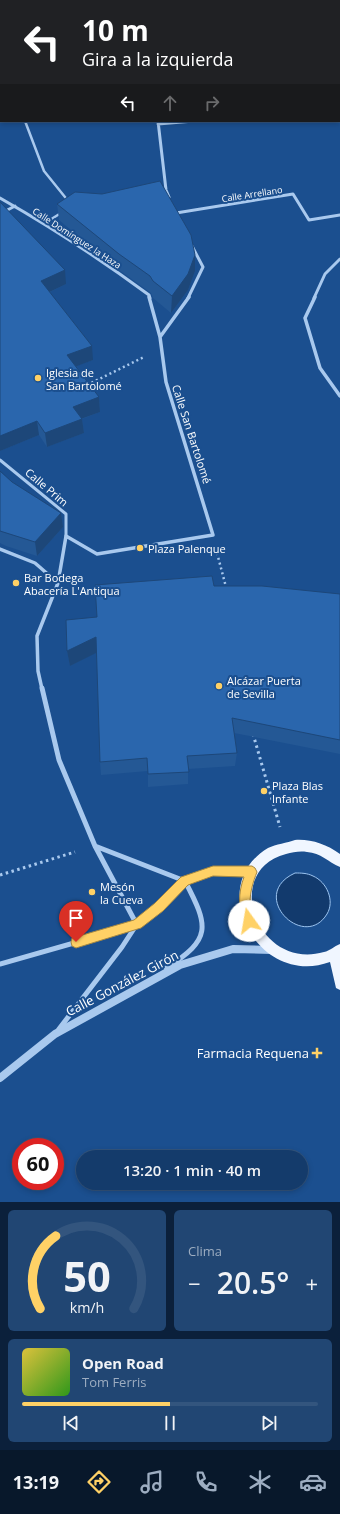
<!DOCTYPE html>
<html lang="es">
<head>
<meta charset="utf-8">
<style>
	:root { --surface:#143b6b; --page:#214673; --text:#f1f3f6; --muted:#9dadc1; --line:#33557e; --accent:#ffd166 }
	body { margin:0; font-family:"Open Sans",sans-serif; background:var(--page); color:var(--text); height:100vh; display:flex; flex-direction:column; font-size:15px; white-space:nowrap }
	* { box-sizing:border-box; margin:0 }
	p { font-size:13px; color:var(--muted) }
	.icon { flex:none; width:22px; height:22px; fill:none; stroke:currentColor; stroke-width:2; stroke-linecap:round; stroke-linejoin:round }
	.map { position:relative; height:1202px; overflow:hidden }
	.drawer { display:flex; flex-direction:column; gap:8px; padding:8px; background:#0b203b; flex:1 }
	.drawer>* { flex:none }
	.hud { position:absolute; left:0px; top:0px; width:340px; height:122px; box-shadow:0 2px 6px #0003,0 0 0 1px var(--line); background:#202124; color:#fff; overflow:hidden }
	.speed { position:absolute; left:12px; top:1138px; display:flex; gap:8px; font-size:20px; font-weight:700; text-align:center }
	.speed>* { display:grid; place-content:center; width:52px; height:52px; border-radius:50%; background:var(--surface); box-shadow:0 2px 6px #0003,0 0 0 1px var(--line); line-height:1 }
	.speed .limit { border:6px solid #d22; background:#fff; color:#111 }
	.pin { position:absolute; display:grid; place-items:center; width:34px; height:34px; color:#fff; margin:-41px -17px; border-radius:50% 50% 50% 0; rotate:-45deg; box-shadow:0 0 4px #0007 }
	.pin .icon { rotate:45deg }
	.me { position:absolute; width:44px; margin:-22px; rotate:347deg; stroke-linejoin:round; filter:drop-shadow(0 0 3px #0008) }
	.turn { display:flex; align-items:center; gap:14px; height:84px; padding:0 16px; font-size:18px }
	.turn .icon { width:52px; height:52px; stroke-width:2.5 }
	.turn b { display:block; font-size:28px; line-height:34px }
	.lanes { display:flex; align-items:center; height:38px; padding:0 16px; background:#0003; justify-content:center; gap:20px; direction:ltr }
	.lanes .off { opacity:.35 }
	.big { font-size:30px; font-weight:600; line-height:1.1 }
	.drawer .tile { flex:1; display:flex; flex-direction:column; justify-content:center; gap:6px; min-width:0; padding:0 14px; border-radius:6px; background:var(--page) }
	.drawer .dial { align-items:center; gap:0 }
	.dial svg { height:104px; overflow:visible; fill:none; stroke:var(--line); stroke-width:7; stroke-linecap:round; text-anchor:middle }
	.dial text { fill:var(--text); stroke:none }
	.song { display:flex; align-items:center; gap:12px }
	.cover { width:48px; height:48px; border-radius:6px; background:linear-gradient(135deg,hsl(50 70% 55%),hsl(110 70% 35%)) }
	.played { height:4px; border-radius:2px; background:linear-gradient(90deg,var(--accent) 50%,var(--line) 50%) }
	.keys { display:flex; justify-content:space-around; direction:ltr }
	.heat { display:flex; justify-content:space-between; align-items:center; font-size:22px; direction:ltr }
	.drawer .tiles { flex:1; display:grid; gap:8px; grid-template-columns:1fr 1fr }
	.tile:last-child { grid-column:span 2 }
	.trip { position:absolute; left:76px; top:1150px; width:232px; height:40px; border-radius:20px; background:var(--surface); box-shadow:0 2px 6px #0003,0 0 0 1px var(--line); font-weight:600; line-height:40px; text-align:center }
	.tab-bar { display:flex; height:64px; justify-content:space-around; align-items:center; background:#08182b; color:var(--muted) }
	.tab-bar .icon { width:28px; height:28px }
	.tab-bar .on { color:var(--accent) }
	.tab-bar b { font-size:18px; color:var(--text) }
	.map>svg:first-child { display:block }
</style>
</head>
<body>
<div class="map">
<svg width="340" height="1202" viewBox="0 0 340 1202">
	<rect width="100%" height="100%" fill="#1b4f8f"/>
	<path fill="#123a6d" stroke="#9cc4f0" d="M295 873C301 873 307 873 313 876 327 882 335 901 327 914 304 952 247 895 295 873Z"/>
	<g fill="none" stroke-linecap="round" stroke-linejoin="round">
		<path stroke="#a9c9ee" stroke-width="2.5" stroke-dasharray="2 3" stroke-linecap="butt" d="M87 385 144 357
			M217 553 226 587"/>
		<path stroke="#a9c9ee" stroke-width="3" stroke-dasharray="2.5 3.5" stroke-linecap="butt" d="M253 734 280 827
			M0 875 75 852"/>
		<path stroke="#a9c9ee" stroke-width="2.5" d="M25 121 44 171 69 202
			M45 223 61 213"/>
		<path stroke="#a9c9ee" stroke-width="3" d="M0 460 66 514V536"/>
		<path stroke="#a9c9ee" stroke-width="3" d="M339 21 340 25
			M158 121 166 190 169 197
			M158 124 194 121
			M0 198C53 228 100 259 149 295L150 298
			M176 213 293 194 309 220 340 215
			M0 214 15 206
			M188 298 203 267 192 246
			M314 298 325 274 340 259"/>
		<path stroke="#a9c9ee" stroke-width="3.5" d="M315 297 305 318 320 368 340 396
			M160 337 189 297
			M0 549 35 563 58 583
			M42 689 38 671 37 636 58 583 66 536 97 554 213 535 166 382 160 337 149 297"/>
		<path stroke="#a9c9ee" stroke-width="5" d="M42 688 59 760 95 846 185 881C209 927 212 939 166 968
			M0 964 137 925 95 846
			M59 1029 122 947 135 927 159 907 185 881 213 871 251 872"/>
		<path stroke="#a9c9ee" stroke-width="8" d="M0 1078 55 1034 180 965 233 949 272 950"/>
		<path fill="#f0f6ff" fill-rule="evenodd" d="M295 840C311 839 326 844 340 854V867C328 862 321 853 307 852 300 851 293 852 286 854 221 871 257 971 324 952 330 951 334 946 340 944V990L336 988 330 962C258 988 204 886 268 848 276 844 287 843 295 840Z"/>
	</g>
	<path fill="#245895" d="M0 202 66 284 50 292 93 360 76 366 99 397 100 412 82 419 84 433 47 447 39 435 0 451Z
		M57 204 195 271 188 290 171 313 153 298 151 293 119 270 59 220Z
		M0 471 12 482 61 513 63 527 37 556 6 546 0 543Z
		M214 586 340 594V754L234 733 237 753 235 766 188 769V784L148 787V771L101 775 100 762 97 652 70 666 67 651 97 617Z"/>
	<path fill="#1d4779" d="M195 255V271L188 290 171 313 172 296Z
		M65 270 66 284 43 295 41 281Z
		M92 346 93 360 69 369 67 355Z
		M99 397 100 412 75 421 73 407Z
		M82 419 84 433 47 447 45 433Z
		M37 421 39 435 0 451V436Z
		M61 513 63 527 37 556 35 542Z
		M96 637 98 652 70 666 67 651Z"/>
	<path fill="#2a66ad" stroke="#1d4779" d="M160 181 191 235 195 255 188 274 172 296 153 281 150 276 119 254 57 204 75 192 102 194Z
		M0 202 65 270 41 281 92 346 67 355 99 397 73 407 82 419 45 433 37 421 0 436Z
		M0 471 12 482 61 513 35 542 0 531Z
		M212 576 214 586H262L340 594V740L232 718 237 753 187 756 189 772 148 774 147 758 100 762 96 637 67 651 66 620 97 617 95 585Z"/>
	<path fill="#ffd166" stroke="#a68842" d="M213 866H252L255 868 257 872C253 882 250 892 250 903 250 911 256 918 253 925L249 927 245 925C238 909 238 893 244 877L213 876 188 885 163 911 141 928 76 948 72 946 71 942 72 938 134 920 155 903 181 877Z"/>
	<g fill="#ffd166" stroke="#1b4f8f" stroke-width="1.5">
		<circle cx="38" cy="378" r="4"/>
		<circle cx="140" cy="548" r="4"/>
		<circle cx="16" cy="583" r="4"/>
		<circle cx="219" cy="686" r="4"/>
		<circle cx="264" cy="791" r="4"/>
		<circle cx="92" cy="892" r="4"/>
		<path d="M315 1047h4v4h4v4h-4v4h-4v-4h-4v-4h4z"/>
	</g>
	<g text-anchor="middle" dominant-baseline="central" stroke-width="4" stroke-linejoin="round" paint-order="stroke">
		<g font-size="9" fill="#fff" stroke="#1b4f8f">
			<text transform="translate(252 194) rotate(-9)">Calle Arrellano</text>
			<text transform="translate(77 238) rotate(33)">Calle Domínguez la Haza</text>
		</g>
		<g font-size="11" fill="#fff" stroke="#1b4f8f" text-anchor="start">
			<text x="46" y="372">Iglesia de<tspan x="46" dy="13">San Bartolomé</tspan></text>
			<text x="148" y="548">Plaza Palenque</text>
			<text x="24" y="577">Bar Bodega<tspan x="24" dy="13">Abacería L'Antiqua</tspan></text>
			<text x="227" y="680">Alcázar Puerta<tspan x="227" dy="13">de Sevilla</tspan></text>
			<text x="272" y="785">Plaza Blas<tspan x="272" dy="13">Infante</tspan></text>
			<text x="100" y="886">Mesón<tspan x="100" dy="13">la Cueva</tspan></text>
		</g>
		<g font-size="11" fill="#fff" stroke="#1b4f8f">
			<text transform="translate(192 434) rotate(72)">Calle San Bartolomé</text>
			<text transform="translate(47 487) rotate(40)">Calle Prim</text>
		</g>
		<g font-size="13" fill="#fff" stroke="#1b4f8f">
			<text transform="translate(122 983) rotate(-28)">Calle González Girón</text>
		</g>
		<g font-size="13" fill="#fff" stroke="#1b4f8f" text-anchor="end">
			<text x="309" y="1053">Farmacia Requena</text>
		</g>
	</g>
</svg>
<div class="speed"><div class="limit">60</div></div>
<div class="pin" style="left:76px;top:942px;background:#d93025"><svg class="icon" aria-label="arrive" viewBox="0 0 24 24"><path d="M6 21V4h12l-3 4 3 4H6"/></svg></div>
<svg class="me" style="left:249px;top:921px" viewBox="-20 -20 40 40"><circle r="19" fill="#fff"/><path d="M0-13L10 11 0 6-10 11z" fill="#ffd166"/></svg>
<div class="trip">13:20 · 1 min · 40 m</div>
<div class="hud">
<div class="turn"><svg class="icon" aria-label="left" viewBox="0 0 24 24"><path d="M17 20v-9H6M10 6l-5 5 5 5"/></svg><div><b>10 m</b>Gira a la izquierda</div></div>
<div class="lanes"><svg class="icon" aria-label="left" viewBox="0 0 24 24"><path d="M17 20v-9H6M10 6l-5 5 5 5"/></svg><svg class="icon off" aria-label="ahead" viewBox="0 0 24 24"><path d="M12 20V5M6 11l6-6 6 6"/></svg><svg class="icon off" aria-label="right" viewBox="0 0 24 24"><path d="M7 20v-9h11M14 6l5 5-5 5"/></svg></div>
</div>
</div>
<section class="drawer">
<div class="tiles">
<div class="tile dial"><svg viewBox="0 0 100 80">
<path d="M14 69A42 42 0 1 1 86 69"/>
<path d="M14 69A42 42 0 0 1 26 13" stroke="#ffd166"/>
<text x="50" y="56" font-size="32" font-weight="700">50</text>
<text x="50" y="72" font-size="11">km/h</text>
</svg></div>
<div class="tile"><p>Clima</p>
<div class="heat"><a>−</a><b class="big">20.5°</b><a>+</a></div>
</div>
<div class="tile">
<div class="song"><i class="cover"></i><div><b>Open Road</b><p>Tom Ferris</p></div></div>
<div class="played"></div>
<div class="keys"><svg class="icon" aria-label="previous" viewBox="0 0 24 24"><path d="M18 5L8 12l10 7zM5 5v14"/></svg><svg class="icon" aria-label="pause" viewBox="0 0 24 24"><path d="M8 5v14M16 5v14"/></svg><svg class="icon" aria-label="next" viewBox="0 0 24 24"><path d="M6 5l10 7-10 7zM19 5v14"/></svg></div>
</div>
</div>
</section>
<nav class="tab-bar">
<b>13:19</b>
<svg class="icon on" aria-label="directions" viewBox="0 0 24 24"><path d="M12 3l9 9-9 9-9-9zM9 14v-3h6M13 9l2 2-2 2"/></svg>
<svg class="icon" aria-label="music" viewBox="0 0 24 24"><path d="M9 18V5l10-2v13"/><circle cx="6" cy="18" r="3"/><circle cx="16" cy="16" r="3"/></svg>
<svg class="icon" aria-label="phone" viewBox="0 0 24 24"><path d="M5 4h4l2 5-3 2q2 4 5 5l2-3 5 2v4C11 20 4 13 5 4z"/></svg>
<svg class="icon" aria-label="climate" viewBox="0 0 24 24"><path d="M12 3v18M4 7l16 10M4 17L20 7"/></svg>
<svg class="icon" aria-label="car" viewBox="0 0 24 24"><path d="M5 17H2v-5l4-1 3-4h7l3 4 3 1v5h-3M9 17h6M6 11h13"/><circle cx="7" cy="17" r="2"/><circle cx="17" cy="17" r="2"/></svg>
</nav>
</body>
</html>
